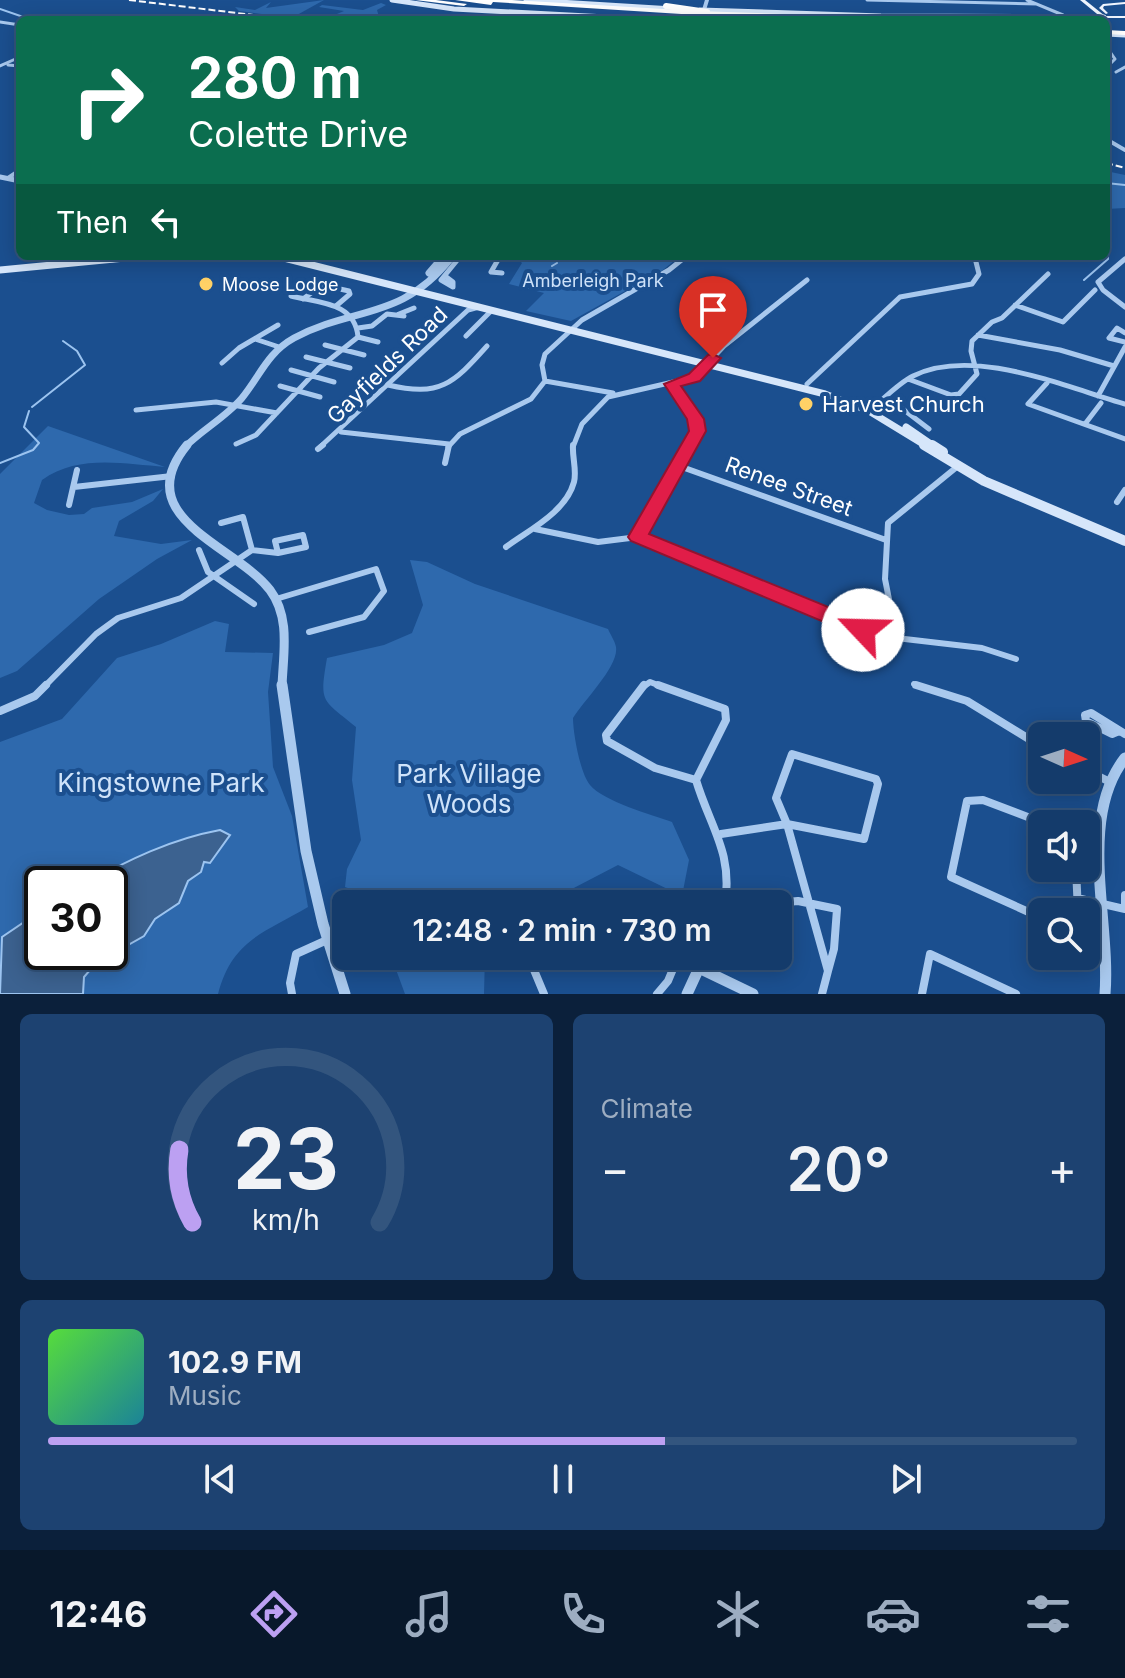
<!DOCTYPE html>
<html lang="en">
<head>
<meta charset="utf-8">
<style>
	:root { --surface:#143b6b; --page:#1d4271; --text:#f1f3f6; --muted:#9dadc1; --line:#33557e; --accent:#bca0f2 }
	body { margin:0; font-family:Inter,sans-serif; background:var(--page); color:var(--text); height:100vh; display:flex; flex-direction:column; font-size:30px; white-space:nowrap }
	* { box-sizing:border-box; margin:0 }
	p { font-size:26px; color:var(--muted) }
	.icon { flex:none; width:44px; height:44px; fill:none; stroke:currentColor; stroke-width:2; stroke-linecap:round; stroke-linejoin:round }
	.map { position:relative; height:994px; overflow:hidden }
	.side { display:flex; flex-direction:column; gap:20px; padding:20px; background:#0b203b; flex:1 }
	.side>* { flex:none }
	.guide { position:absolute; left:16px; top:16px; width:1094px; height:244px; border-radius:12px; box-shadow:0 4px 20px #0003,0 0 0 2px var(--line); background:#0b6e4f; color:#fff; overflow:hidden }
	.needle { width:52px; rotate:93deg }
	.fabs { position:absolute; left:1028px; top:722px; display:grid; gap:16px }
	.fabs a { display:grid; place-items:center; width:72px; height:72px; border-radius:12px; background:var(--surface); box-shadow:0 4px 20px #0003,0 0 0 2px var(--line); font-size:40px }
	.speed { position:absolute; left:24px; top:866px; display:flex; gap:16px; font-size:40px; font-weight:700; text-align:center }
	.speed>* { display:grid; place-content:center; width:104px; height:104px; border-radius:50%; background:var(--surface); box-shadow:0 4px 20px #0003,0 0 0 2px var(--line); line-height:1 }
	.speed .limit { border:4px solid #111; border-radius:12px; background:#fff; color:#111 }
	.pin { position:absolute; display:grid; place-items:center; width:68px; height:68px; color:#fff; margin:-82px -34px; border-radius:50% 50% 50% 0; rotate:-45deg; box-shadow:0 0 8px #0007 }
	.pin .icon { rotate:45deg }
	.me { position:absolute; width:88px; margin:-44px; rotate:294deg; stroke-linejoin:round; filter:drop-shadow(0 0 6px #0008) }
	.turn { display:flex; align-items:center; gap:28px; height:168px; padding:0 40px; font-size:36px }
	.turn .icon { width:104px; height:104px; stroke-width:2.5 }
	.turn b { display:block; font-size:56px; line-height:68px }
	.then { display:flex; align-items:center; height:76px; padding:0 40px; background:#0003; gap:16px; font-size:30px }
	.big { font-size:60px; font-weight:600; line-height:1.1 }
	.side .widget { flex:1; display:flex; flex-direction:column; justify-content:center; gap:12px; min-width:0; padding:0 28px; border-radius:12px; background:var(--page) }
	.side .dial { align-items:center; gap:0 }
	.dial svg { height:208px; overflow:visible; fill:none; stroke:var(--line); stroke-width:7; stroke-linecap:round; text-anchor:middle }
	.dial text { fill:var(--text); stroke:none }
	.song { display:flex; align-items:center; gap:24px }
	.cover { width:96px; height:96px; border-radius:12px; background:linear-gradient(135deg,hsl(110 70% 55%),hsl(190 70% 35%)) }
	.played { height:8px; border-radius:4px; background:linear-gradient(90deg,var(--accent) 60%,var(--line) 60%) }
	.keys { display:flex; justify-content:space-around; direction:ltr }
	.heat { display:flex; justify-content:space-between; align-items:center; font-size:44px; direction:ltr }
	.side .tiles { flex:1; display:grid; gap:20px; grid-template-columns:1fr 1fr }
	.widget:last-child { grid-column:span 2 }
	.trip { position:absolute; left:332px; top:890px; width:460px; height:80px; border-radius:12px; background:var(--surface); box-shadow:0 4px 20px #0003,0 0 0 2px var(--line); font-weight:600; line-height:80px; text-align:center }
	.tabs { display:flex; height:128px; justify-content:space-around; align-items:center; background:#08182b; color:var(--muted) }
	.tabs .icon { width:56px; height:56px }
	.tabs .current { color:var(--accent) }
	.tabs b { font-size:36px; color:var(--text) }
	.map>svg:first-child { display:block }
</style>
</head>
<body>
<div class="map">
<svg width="1125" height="994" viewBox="0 0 1125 994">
	<rect width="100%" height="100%" fill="#1b4f8f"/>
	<path fill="#2e69ad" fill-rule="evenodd" d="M324 0 297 15 325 19 344 11 319 7 322 5 363 10 381 3 386 5 377 10 380 20H306L239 11 235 7 255 10 271 2 266 8Z
		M1106 171 1125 175V208L1106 209Z
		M525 256H680L663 270 571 321 526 311 544 293 509 284 522 263 517 258Z
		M48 426 165 467C124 464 78 454 42 480L34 503 47 510 69 515 84 514 92 508 132 502 163 489 153 501 119 521 114 536 161 544 192 540 157 559 99 599 17 671 0 678V474Z
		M410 560 427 562 475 584 608 629C610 634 615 641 616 647 619 666 584 700 573 718 573 733 580 773 590 785 603 801 652 815 672 822L689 860 682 896 618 865 543 904H369L364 894 345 887 347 869 361 840 352 780 356 727C322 699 319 704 327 658L384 645 412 633 423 605Z
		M215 621 229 624 225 652 273 653 268 692 273 767 292 816 308 907C264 933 232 940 218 994H0V742L62 719 117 658 161 644ZM42 884H110V952H42Z
		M391 956H485L484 994H405Z"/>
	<path fill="#3c6290" stroke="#9cc4f0" stroke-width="2" d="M220 830 230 835 210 863 204 862 201 872 188 881 179 903 155 919 144 936 123 948 117 961 105 971 90 970 84 977 83 994H0L2 937 42 910V952H110V884H85C128 860 171 839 220 830Z"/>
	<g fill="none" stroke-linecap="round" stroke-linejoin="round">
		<path stroke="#9cc4f0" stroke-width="2" d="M0 9 32 20
			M1106 183 1125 185
			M552 266 557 263
			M1084 280 1108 259 1106 221
			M32 407 85 365 77 351 63 341
			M0 463 33 450 39 443 24 427 29 411"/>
		<path stroke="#a9c9ee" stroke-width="3" d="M867 0 1037 4
			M1027 0 1063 15
			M0 22 20 25
			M1106 46 1115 59 1106 68
			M8 65 20 66
			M0 66 20 57
			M1116 72 1125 67"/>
		<path stroke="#a9c9ee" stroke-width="4" d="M1106 139 1125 150
			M8 178 20 170
			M407 256 408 259
			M974 256 975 260
			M458 260 461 256
			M498 260 500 256
			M681 260 686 256"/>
		<path stroke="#a9c9ee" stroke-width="5" d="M499 258 491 272 502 273
			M1125 259 1098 282 1103 290 1125 307
			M445 276 453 282V287L441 280 459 258
			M303 299 322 285 349 291 350 294 336 306
			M1015 305 1063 322 1095 290
			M399 314 414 308
			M358 328 372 326 387 314 404 316
			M1125 333 1117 328 1109 338 1125 342
			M978 335 1060 350 1114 366
			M466 336 492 310
			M358 337 378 342
			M255 339 279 347
			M325 345 364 355
			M306 357 350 368
			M222 363 239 348 278 325
			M291 370 334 382
			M908 379 951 395 959 394 977 374 971 351 972 341 992 322 1002 318 1048 274
			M545 381 613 393
			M1047 383 1028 404 1125 439
			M672 384C688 408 705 419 689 447
			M807 384 900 297 972 284 979 274 975 258
			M388 385C440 397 453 384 487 346
			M280 386 320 397
			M1098 396 1125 347
			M887 397 929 429
			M136 410 216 402 277 413
			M869 411C883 400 897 384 913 376 973 346 1065 387 1125 404
			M1085 424 1101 403
			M341 432 449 444
			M236 444 256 435 319 368 358 337C355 302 319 303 291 296
			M320 447 468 310 479 307
			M448 447 460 434 531 399 545 381 542 365 545 354 582 320 669 270 684 258
			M573 447 582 424 608 397 695 377 724 346 807 280"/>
		<path stroke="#a9c9ee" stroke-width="6" d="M318 449 323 445
			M445 463 449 445
			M679 466 886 540
			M74 487 172 476
			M1117 502 1125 490
			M69 505 77 470
			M535 529 598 542 638 537 879 636 982 648 1016 659
			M303 535 306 547 278 553 275 541Z
			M638 537 690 445
			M506 547C529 530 566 512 574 482 577 470 572 457 573 445
			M199 550 208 572 254 604
			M252 550 278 553
			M276 599 376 569 384 591 364 617 309 632
			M897 640 885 579 888 523 958 466
			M914 684 923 687
			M44 687 96 634 118 618 181 598 252 550 243 517 221 523
			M643 687 650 682 663 687"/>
		<path stroke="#a9c9ee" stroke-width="8" d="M644 685 606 735 607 741 655 768 696 780 726 720 725 709 658 685
			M916 685 967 701 1042 747
			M0 711 35 696 46 685
			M1119 731 1112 734 1086 721 1085 715 1091 713 1125 734
			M792 754 876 779 878 784 864 839 787 824 776 798Z
			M1086 770 1108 781
			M696 780C710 827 733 852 725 904
			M721 834 787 824 828 971 822 994
			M1076 868 1078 912
			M1125 895V904
			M1077 898 1125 909
			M765 904 798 901 837 909 834 949 828 971
			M1042 918 951 877 967 801 983 800 1046 824
			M679 956 699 968 704 956
			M292 994 290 983 296 954 327 940
			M544 994 534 970 536 961 545 956
			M657 994 668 981 678 957
			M922 994 930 954 1016 994"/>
		<path stroke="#a9c9ee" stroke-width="4" d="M704 10 707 0"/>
		<path stroke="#a9c9ee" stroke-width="5" d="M0 177 20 181
			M441 260 444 256
			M449 260 452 256"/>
		<path stroke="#a9c9ee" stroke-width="7" d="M429 273 442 258
			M185 447C203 429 226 417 242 398 260 376 267 353 294 338 354 306 401 321 451 258"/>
		<path stroke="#a9c9ee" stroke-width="9" d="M187 445C127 518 237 546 270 590 291 618 283 654 282 687"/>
		<path stroke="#a9c9ee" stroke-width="11" d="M282 685 306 851 323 924 345 994
			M687 994 699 968 753 994
			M1105 994C1111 921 1077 819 1125 758"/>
		<path stroke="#d6e6fa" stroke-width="5" d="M392 0 454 9 662 20
			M526 0 673 9
			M700 10 881 16 1104 17
			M1106 34 1125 35"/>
		<path stroke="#d6e6fa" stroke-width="6" d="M277 256 292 260
			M105 260 144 256"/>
		<path stroke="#d6e6fa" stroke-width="7" d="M284 258 825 394 869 411 928 447
			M0 270 125 258
			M906 427 935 447"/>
		<path stroke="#d6e6fa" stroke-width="10" d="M924 445 984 481 1125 541
			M932 445 943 452"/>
		<path fill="#f0f6ff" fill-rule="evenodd" d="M1080 0H1085L1105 16H1125V18H1102Z
			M1125 2V4L1104 6 1103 8 1108 13 1106 14 1099 8 1103 4Z"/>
		<path fill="#fff" fill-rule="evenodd" d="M415 0H436L467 4 464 6Z
			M455 0H512L697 11 903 18 906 20 697 15 493 2 491 5Z
			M1106 30 1125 31V35L1106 34Z"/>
		<path stroke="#fff" stroke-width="2" stroke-dasharray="7 3" stroke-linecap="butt" d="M129 0 295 20
			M1106 163 1125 168"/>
		<path stroke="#fff" stroke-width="6" d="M666 6 707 12"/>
	</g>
	<path fill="#e11d48" stroke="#92132f" stroke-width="2" d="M713 354 721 358 700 381 681 386 704 419 706 431 649 534 870 624 873 630 870 635H855L631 541 628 537 689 431 687 419 664 384 689 374 708 355Z"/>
	<g fill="#ffd166" stroke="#1b4f8f" stroke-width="3">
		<circle cx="206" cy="284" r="8"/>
		<circle cx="806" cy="404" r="8"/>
	</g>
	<g text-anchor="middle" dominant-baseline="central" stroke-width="8" stroke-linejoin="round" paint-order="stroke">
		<g font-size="18" fill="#cfe3fa" stroke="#1b4f8f">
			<text x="593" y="280">Amberleigh Park</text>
		</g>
		<g font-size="18" fill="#fff" stroke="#1b4f8f" text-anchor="start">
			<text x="222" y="284">Moose Lodge</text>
		</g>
		<g font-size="22" fill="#fff" stroke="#1b4f8f">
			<text transform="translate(387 365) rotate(-44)">Gayfields Road</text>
			<text transform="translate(789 486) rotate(20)">Renee Street</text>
		</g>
		<g font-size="22" fill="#fff" stroke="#1b4f8f" text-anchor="start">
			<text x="822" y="404">Harvest Church</text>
		</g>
		<g font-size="26" fill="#cfe3fa" stroke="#1b4f8f">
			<text x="469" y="773">Park Village<tspan x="469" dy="30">Woods</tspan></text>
			<text x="161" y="782">Kingstowne Park</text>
		</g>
	</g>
</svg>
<div class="fabs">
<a><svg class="needle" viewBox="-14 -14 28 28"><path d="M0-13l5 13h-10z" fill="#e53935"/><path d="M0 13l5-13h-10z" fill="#9dadc1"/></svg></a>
<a><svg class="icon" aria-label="sound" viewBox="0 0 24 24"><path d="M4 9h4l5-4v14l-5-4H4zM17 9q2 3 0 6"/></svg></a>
<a><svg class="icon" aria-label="search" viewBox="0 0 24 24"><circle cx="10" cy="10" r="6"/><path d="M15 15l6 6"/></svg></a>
</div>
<div class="speed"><div class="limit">30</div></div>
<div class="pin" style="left:713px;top:358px;background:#d93025"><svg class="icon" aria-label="arrive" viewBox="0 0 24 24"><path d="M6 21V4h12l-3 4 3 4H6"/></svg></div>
<svg class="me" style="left:863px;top:630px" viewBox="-20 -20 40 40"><circle r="19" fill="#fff"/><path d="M0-13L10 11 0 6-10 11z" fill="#e11d48"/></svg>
<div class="trip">12:48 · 2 min · 730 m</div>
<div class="guide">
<div class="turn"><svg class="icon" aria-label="right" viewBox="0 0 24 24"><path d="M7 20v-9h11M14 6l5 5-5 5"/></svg><div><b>280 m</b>Colette Drive</div></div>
<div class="then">Then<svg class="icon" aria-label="left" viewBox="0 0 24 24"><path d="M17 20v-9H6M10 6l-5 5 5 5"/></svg></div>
</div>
</div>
<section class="side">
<div class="tiles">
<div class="widget dial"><svg viewBox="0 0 100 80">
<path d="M14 69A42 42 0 1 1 86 69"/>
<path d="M14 69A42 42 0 0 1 9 41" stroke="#bca0f2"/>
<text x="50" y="56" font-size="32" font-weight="700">23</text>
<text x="50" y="72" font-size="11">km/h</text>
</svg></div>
<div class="widget"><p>Climate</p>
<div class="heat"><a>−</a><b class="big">20°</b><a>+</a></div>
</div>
<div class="widget">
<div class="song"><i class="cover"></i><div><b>102.9 FM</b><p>Music</p></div></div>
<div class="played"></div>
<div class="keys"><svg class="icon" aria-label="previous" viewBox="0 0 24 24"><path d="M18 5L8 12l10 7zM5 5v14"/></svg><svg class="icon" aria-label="pause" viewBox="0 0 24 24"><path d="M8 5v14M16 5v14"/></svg><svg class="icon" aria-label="next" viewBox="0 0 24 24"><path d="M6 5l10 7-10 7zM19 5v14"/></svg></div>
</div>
</div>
</section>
<nav class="tabs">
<b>12:46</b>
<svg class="icon current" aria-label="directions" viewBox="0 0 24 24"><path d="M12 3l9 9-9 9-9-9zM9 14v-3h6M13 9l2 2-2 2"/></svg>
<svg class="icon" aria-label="music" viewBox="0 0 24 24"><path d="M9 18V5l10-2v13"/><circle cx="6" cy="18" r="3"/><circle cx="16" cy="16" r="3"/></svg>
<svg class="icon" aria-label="phone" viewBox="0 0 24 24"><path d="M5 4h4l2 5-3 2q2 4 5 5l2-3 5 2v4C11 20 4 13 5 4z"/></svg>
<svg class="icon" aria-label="climate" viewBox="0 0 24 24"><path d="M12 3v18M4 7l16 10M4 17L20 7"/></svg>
<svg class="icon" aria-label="car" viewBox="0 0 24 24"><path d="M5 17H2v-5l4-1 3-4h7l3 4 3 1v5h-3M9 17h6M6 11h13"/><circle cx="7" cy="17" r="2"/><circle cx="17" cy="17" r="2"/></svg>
<svg class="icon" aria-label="filters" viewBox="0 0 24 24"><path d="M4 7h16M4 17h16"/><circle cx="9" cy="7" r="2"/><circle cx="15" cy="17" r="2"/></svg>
</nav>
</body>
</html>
